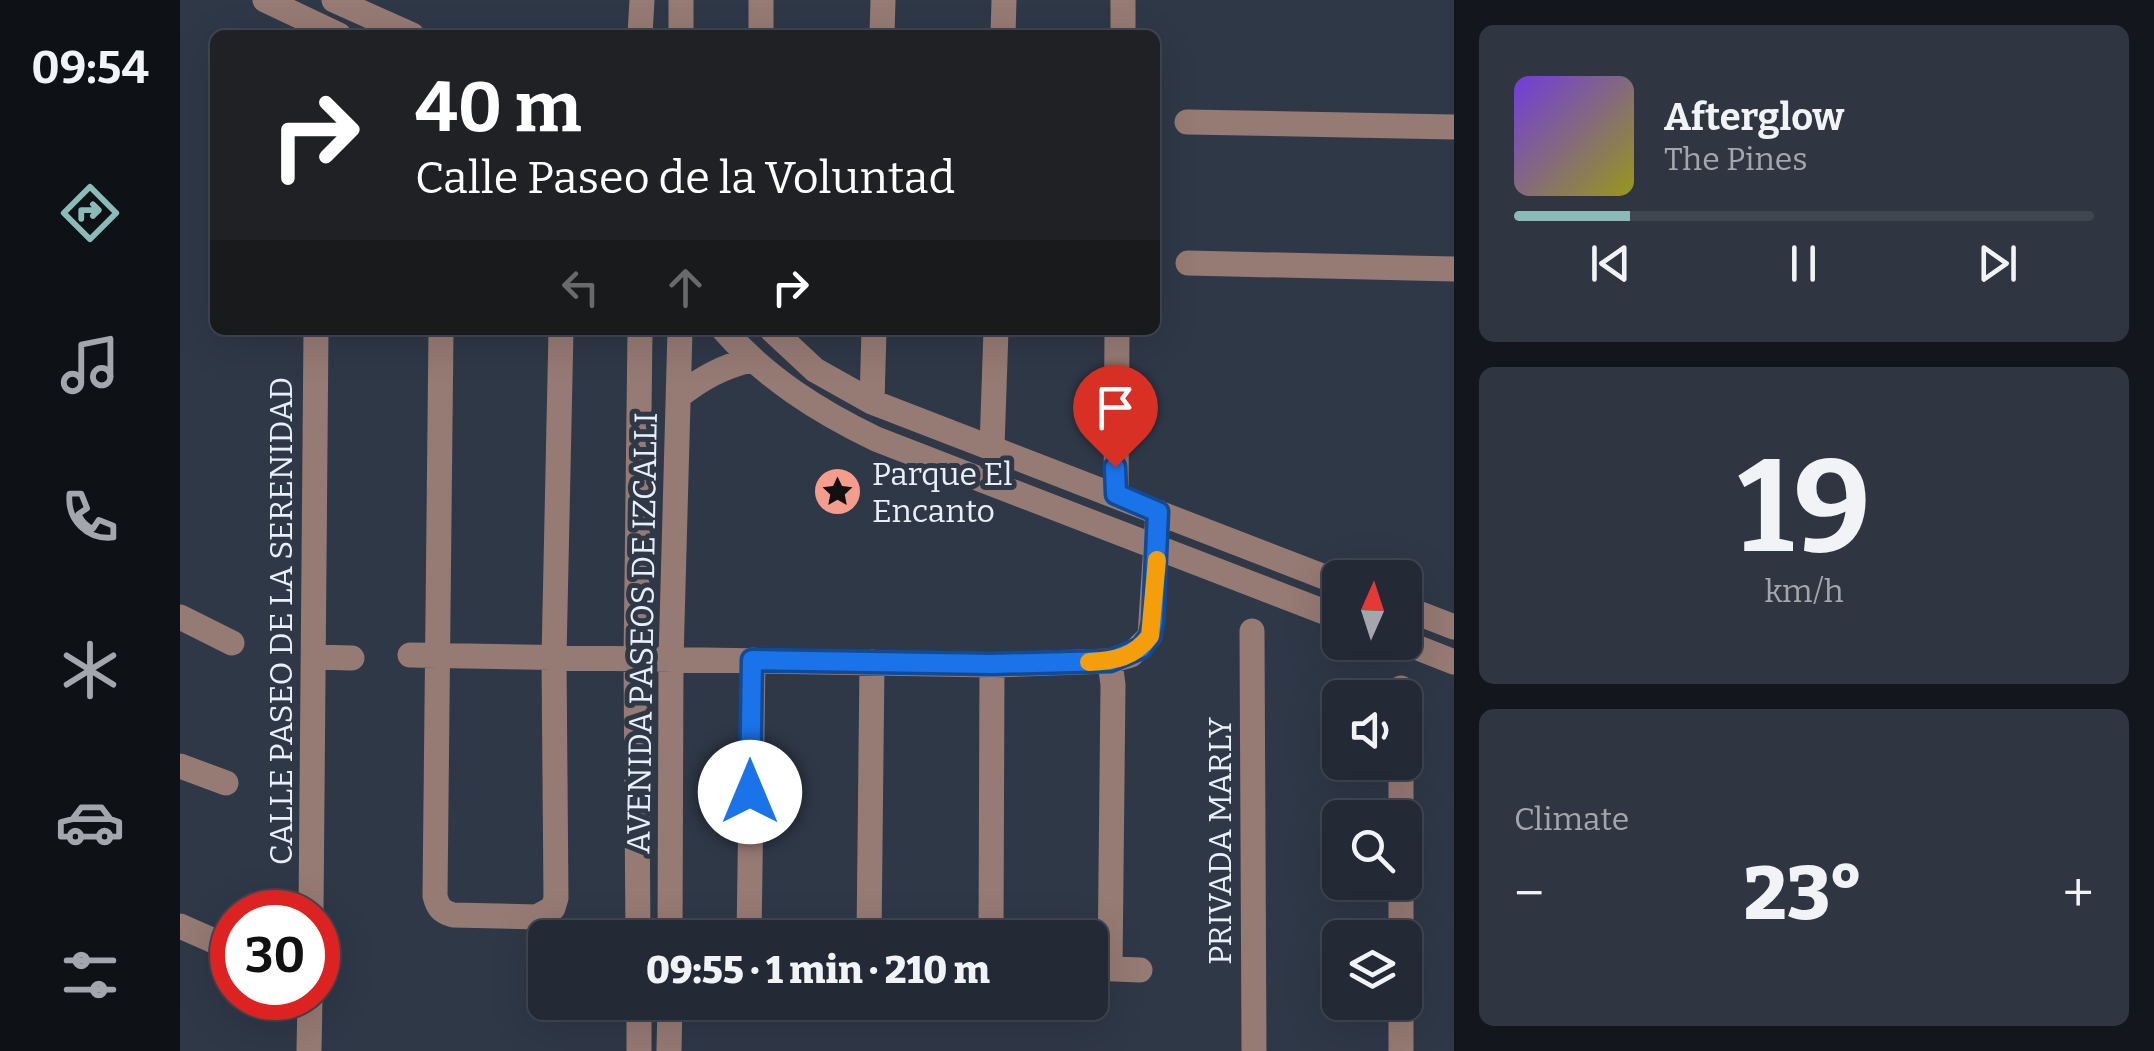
<!DOCTYPE html>
<html lang="en">
<head>
<meta charset="utf-8">
<style>
	:root { --surface:#232a35; --page:#2f3641; --text:#f1f3f6; --muted:#a3a7ad; --line:#404650; --accent:#8bbbb9 }
	body { margin:0; font-family:Bitter,serif; background:var(--page); color:var(--text); height:100vh; display:flex; flex-direction:column; font-size:38px; white-space:nowrap }
	* { box-sizing:border-box; margin:0 }
	p { font-size:32px; color:var(--muted) }
	.icon { flex:none; width:55px; height:55px; fill:none; stroke:currentColor; stroke-width:2; stroke-linecap:round; stroke-linejoin:round }
	.map { position:relative; flex:1; overflow:hidden }
	.sheet { display:flex; flex-direction:column; gap:25px; padding:25px; background:#13171d; width:700px }
	.sheet>* { flex:none }
	.hud { position:absolute; left:30px; top:30px; width:950px; height:305px; border-radius:15px; box-shadow:0 10px 40px #0002,0 0 0 2px var(--line); background:#202124; color:#fff; overflow:hidden }
	.needle { width:65px; rotate:3deg }
	.buttons { position:absolute; left:1142px; top:560px; display:grid; gap:20px }
	.buttons a { display:grid; place-items:center; width:100px; height:100px; border-radius:15px; background:var(--surface); box-shadow:0 10px 40px #0002,0 0 0 2px var(--line); font-size:50px }
	.speed { position:absolute; left:30px; top:890px; display:flex; gap:20px; font-size:50px; font-weight:700; text-align:center }
	.speed>* { display:grid; place-content:center; width:130px; height:130px; border-radius:50%; background:var(--surface); box-shadow:0 10px 40px #0002,0 0 0 2px var(--line); line-height:1 }
	.speed .limit { border:15px solid #d22; background:#fff; color:#111 }
	.pin { position:absolute; display:grid; place-items:center; width:85px; height:85px; color:#fff; margin:-102px -42px; border-radius:50% 50% 50% 0; rotate:-45deg; box-shadow:0 0 10px #0007 }
	.pin .icon { rotate:45deg }
	.me { position:absolute; width:110px; margin:-55px; rotate:0deg; stroke-linejoin:round; filter:drop-shadow(0 0 8px #0008) }
	.turn { display:flex; align-items:center; gap:35px; height:210px; padding:0 40px; font-size:45px }
	.turn .icon { width:130px; height:130px; stroke-width:2.5 }
	.turn b { display:block; font-size:70px; line-height:85px }
	.lanes { display:flex; align-items:center; height:95px; padding:0 40px; background:#0003; justify-content:center; gap:50px; direction:ltr }
	.lanes .off { opacity:.35 }
	.big { font-size:75px; font-weight:800; line-height:1.1 }
	.sheet .card { flex:1; display:flex; flex-direction:column; justify-content:center; gap:15px; min-width:0; padding:0 35px; border-radius:15px; background:var(--page) }
	.sheet .dial { align-items:center; gap:0 }
	.dial b { font-size:130px; line-height:1 }
	.song { display:flex; align-items:center; gap:30px }
	.cover { width:120px; height:120px; border-radius:15px; background:linear-gradient(135deg,hsl(260 70% 55%),hsl(60 70% 35%)) }
	.played { height:10px; border-radius:5px; background:linear-gradient(90deg,var(--accent) 20%,var(--line) 20%) }
	.keys { display:flex; justify-content:space-around; direction:ltr }
	.heat { display:flex; justify-content:space-between; align-items:center; font-size:55px; direction:ltr }
	.trip { position:absolute; left:348px; top:920px; width:580px; height:100px; border-radius:15px; background:var(--surface); box-shadow:0 10px 40px #0002,0 0 0 2px var(--line); font-weight:800; line-height:100px; text-align:center }
	main { display:flex; flex:1; min-height:0 }
	.dock { display:flex; flex-direction:column; width:180px; justify-content:space-around; align-items:center; background:#0e1115; color:var(--muted) }
	.dock .icon { width:70px; height:70px }
	.dock .current { color:var(--accent) }
	.dock b { font-size:45px; color:var(--text) }
	.map>svg:first-child { display:block }
</style>
</head>
<body>
<main>
<nav class="dock">
<b>09:54</b>
<svg class="icon current" aria-label="directions" viewBox="0 0 24 24"><path d="M12 3l9 9-9 9-9-9zM9 14v-3h6M13 9l2 2-2 2"/></svg>
<svg class="icon" aria-label="music" viewBox="0 0 24 24"><path d="M9 18V5l10-2v13"/><circle cx="6" cy="18" r="3"/><circle cx="16" cy="16" r="3"/></svg>
<svg class="icon" aria-label="phone" viewBox="0 0 24 24"><path d="M5 4h4l2 5-3 2q2 4 5 5l2-3 5 2v4C11 20 4 13 5 4z"/></svg>
<svg class="icon" aria-label="climate" viewBox="0 0 24 24"><path d="M12 3v18M4 7l16 10M4 17L20 7"/></svg>
<svg class="icon" aria-label="car" viewBox="0 0 24 24"><path d="M5 17H2v-5l4-1 3-4h7l3 4 3 1v5h-3M9 17h6M6 11h13"/><circle cx="7" cy="17" r="2"/><circle cx="17" cy="17" r="2"/></svg>
<svg class="icon" aria-label="filters" viewBox="0 0 24 24"><path d="M4 7h16M4 17h16"/><circle cx="9" cy="7" r="2"/><circle cx="15" cy="17" r="2"/></svg>
</nav>
<div class="map">
<svg width="1274" height="1051" viewBox="0 0 1274 1051">
	<rect width="100%" height="100%" fill="#2f3847"/>
	<g fill="none" stroke-linecap="round" stroke-linejoin="round">
		<path stroke="#967a74" stroke-width="25" d="M85 0 159 35
			M154 0 232 35
			M460 35 462 0
			M501 35V0
			M581 35V0
			M702 35 703 0
			M823 35 824 0
			M943 35V0
			M1007 122 1274 127
			M1008 263 1274 269
			M261 330 255 896C258 908 262 912 273 915L357 917 373 908 376 898 374 658 381 330
			M544 330C586 378 638 411 696 439L1160 618
			M592 330 635 370 692 402 1160 583
			M499 396C522 378 542 367 570 360
			M692 402 694 330
			M812 447 816 330
			M936 494 937 330
			M1225 608 1274 627
			M0 617 52 643
			M1072 631 1074 1051
			M1223 642 1274 662
			M230 655 812 665 930 661 951 655 970 636 978 512
			M135 657 172 658
			M1221 688V698
			M1221 762V818
			M0 766 46 783
			M1221 882V938
			M131 912 136 330
			M0 926 34 941
			M458 938 456 660 460 330
			M490 938 491 660 500 330
			M569 938 573 660
			M689 938 692 662
			M811 938 812 665
			M910 968 960 970
			M930 968 933 685 930 661
			M459 1002V1051
			M1221 1002V1051
			M129 1051 130 998
			M489 1051 490 1002"/>
	</g>
	<g fill="none" stroke-linecap="round" stroke-linejoin="round">
		<defs>
			<path id="route" d="M570 792 572 660 812 664 930 661 961 648 970 636 973 622 978 512 936 494 935 467"/>
		</defs>
		<use href="#route" stroke="#114b97" stroke-width="25"/>
		<use href="#route" stroke="#1a73e8" stroke-width="18"/>
		<path stroke="#f59e0b" stroke-width="18" d="M909 662C935 661 954 657 970 636L977 560"/>
	</g>
	<defs>
		<symbol id="sight-disc" viewBox="-11 -11 22 22"><circle r="9.5" fill="#f49d8c" stroke="#2f3847"/><path d="M0-6L1.8-2.2L6-1.7L2.9 1.2L3.7 5.4L0 3.3L-3.7 5.4L-2.9 1.2L-6-1.7L-1.8-2.2Z" fill="#111"/></symbol>
	</defs>
	<g fill-rule="evenodd">
		<use href="#sight-disc" x="630" y="464" width="55" height="55"/>
	</g>
	<g text-anchor="middle" dominant-baseline="central" stroke-width="10" stroke-linejoin="round" paint-order="stroke">
		<g font-size="32" fill="#e9eff8" stroke="#2f3847" text-anchor="start">
			<text x="692" y="474">Parque El<tspan x="692" dy="37">Encanto</tspan></text>
		</g>
		<g font-size="32" fill="#e9eff8" stroke="#2f3847">
			<text transform="translate(101 621) rotate(-90)">CALLE PASEO DE LA SERENIDAD</text>
			<text transform="translate(462 633) rotate(-89)">AVENIDA PASEOS DE IZCALLI</text>
			<text transform="translate(1040 841) rotate(-90)">PRIVADA MARLY</text>
		</g>
	</g>
</svg>
<div class="buttons">
<a><svg class="needle" viewBox="-14 -14 28 28"><path d="M0-13l5 13h-10z" fill="#e53935"/><path d="M0 13l5-13h-10z" fill="#a3a7ad"/></svg></a>
<a><svg class="icon" aria-label="sound" viewBox="0 0 24 24"><path d="M4 9h4l5-4v14l-5-4H4zM17 9q2 3 0 6"/></svg></a>
<a><svg class="icon" aria-label="search" viewBox="0 0 24 24"><circle cx="10" cy="10" r="6"/><path d="M15 15l6 6"/></svg></a>
<a><svg class="icon" aria-label="layers" viewBox="0 0 24 24"><path d="M12 4l9 5-9 5-9-5zM3 14l9 5 9-5"/></svg></a>
</div>
<div class="speed"><div class="limit">30</div></div>
<div class="pin" style="left:935px;top:467px;background:#d93025"><svg class="icon" aria-label="arrive" viewBox="0 0 24 24"><path d="M6 21V4h12l-3 4 3 4H6"/></svg></div>
<svg class="me" style="left:570px;top:792px" viewBox="-20 -20 40 40"><circle r="19" fill="#fff"/><path d="M0-13L10 11 0 6-10 11z" fill="#1a73e8"/></svg>
<div class="trip">09:55 · 1 min · 210 m</div>
<div class="hud">
<div class="turn"><svg class="icon" aria-label="right" viewBox="0 0 24 24"><path d="M7 20v-9h11M14 6l5 5-5 5"/></svg><div><b>40 m</b>Calle Paseo de la Voluntad</div></div>
<div class="lanes"><svg class="icon off" aria-label="left" viewBox="0 0 24 24"><path d="M17 20v-9H6M10 6l-5 5 5 5"/></svg><svg class="icon off" aria-label="ahead" viewBox="0 0 24 24"><path d="M12 20V5M6 11l6-6 6 6"/></svg><svg class="icon" aria-label="right" viewBox="0 0 24 24"><path d="M7 20v-9h11M14 6l5 5-5 5"/></svg></div>
</div>
</div>
<section class="sheet">
<div class="card">
<div class="song"><i class="cover"></i><div><b>Afterglow</b><p>The Pines</p></div></div>
<div class="played"></div>
<div class="keys"><svg class="icon" aria-label="previous" viewBox="0 0 24 24"><path d="M18 5L8 12l10 7zM5 5v14"/></svg><svg class="icon" aria-label="pause" viewBox="0 0 24 24"><path d="M8 5v14M16 5v14"/></svg><svg class="icon" aria-label="next" viewBox="0 0 24 24"><path d="M6 5l10 7-10 7zM19 5v14"/></svg></div>
</div>
<div class="card dial"><b>19</b><p>km/h</p></div>
<div class="card"><p>Climate</p>
<div class="heat"><a>−</a><b class="big">23°</b><a>+</a></div>
</div>
</section>
</main>
</body>
</html>
